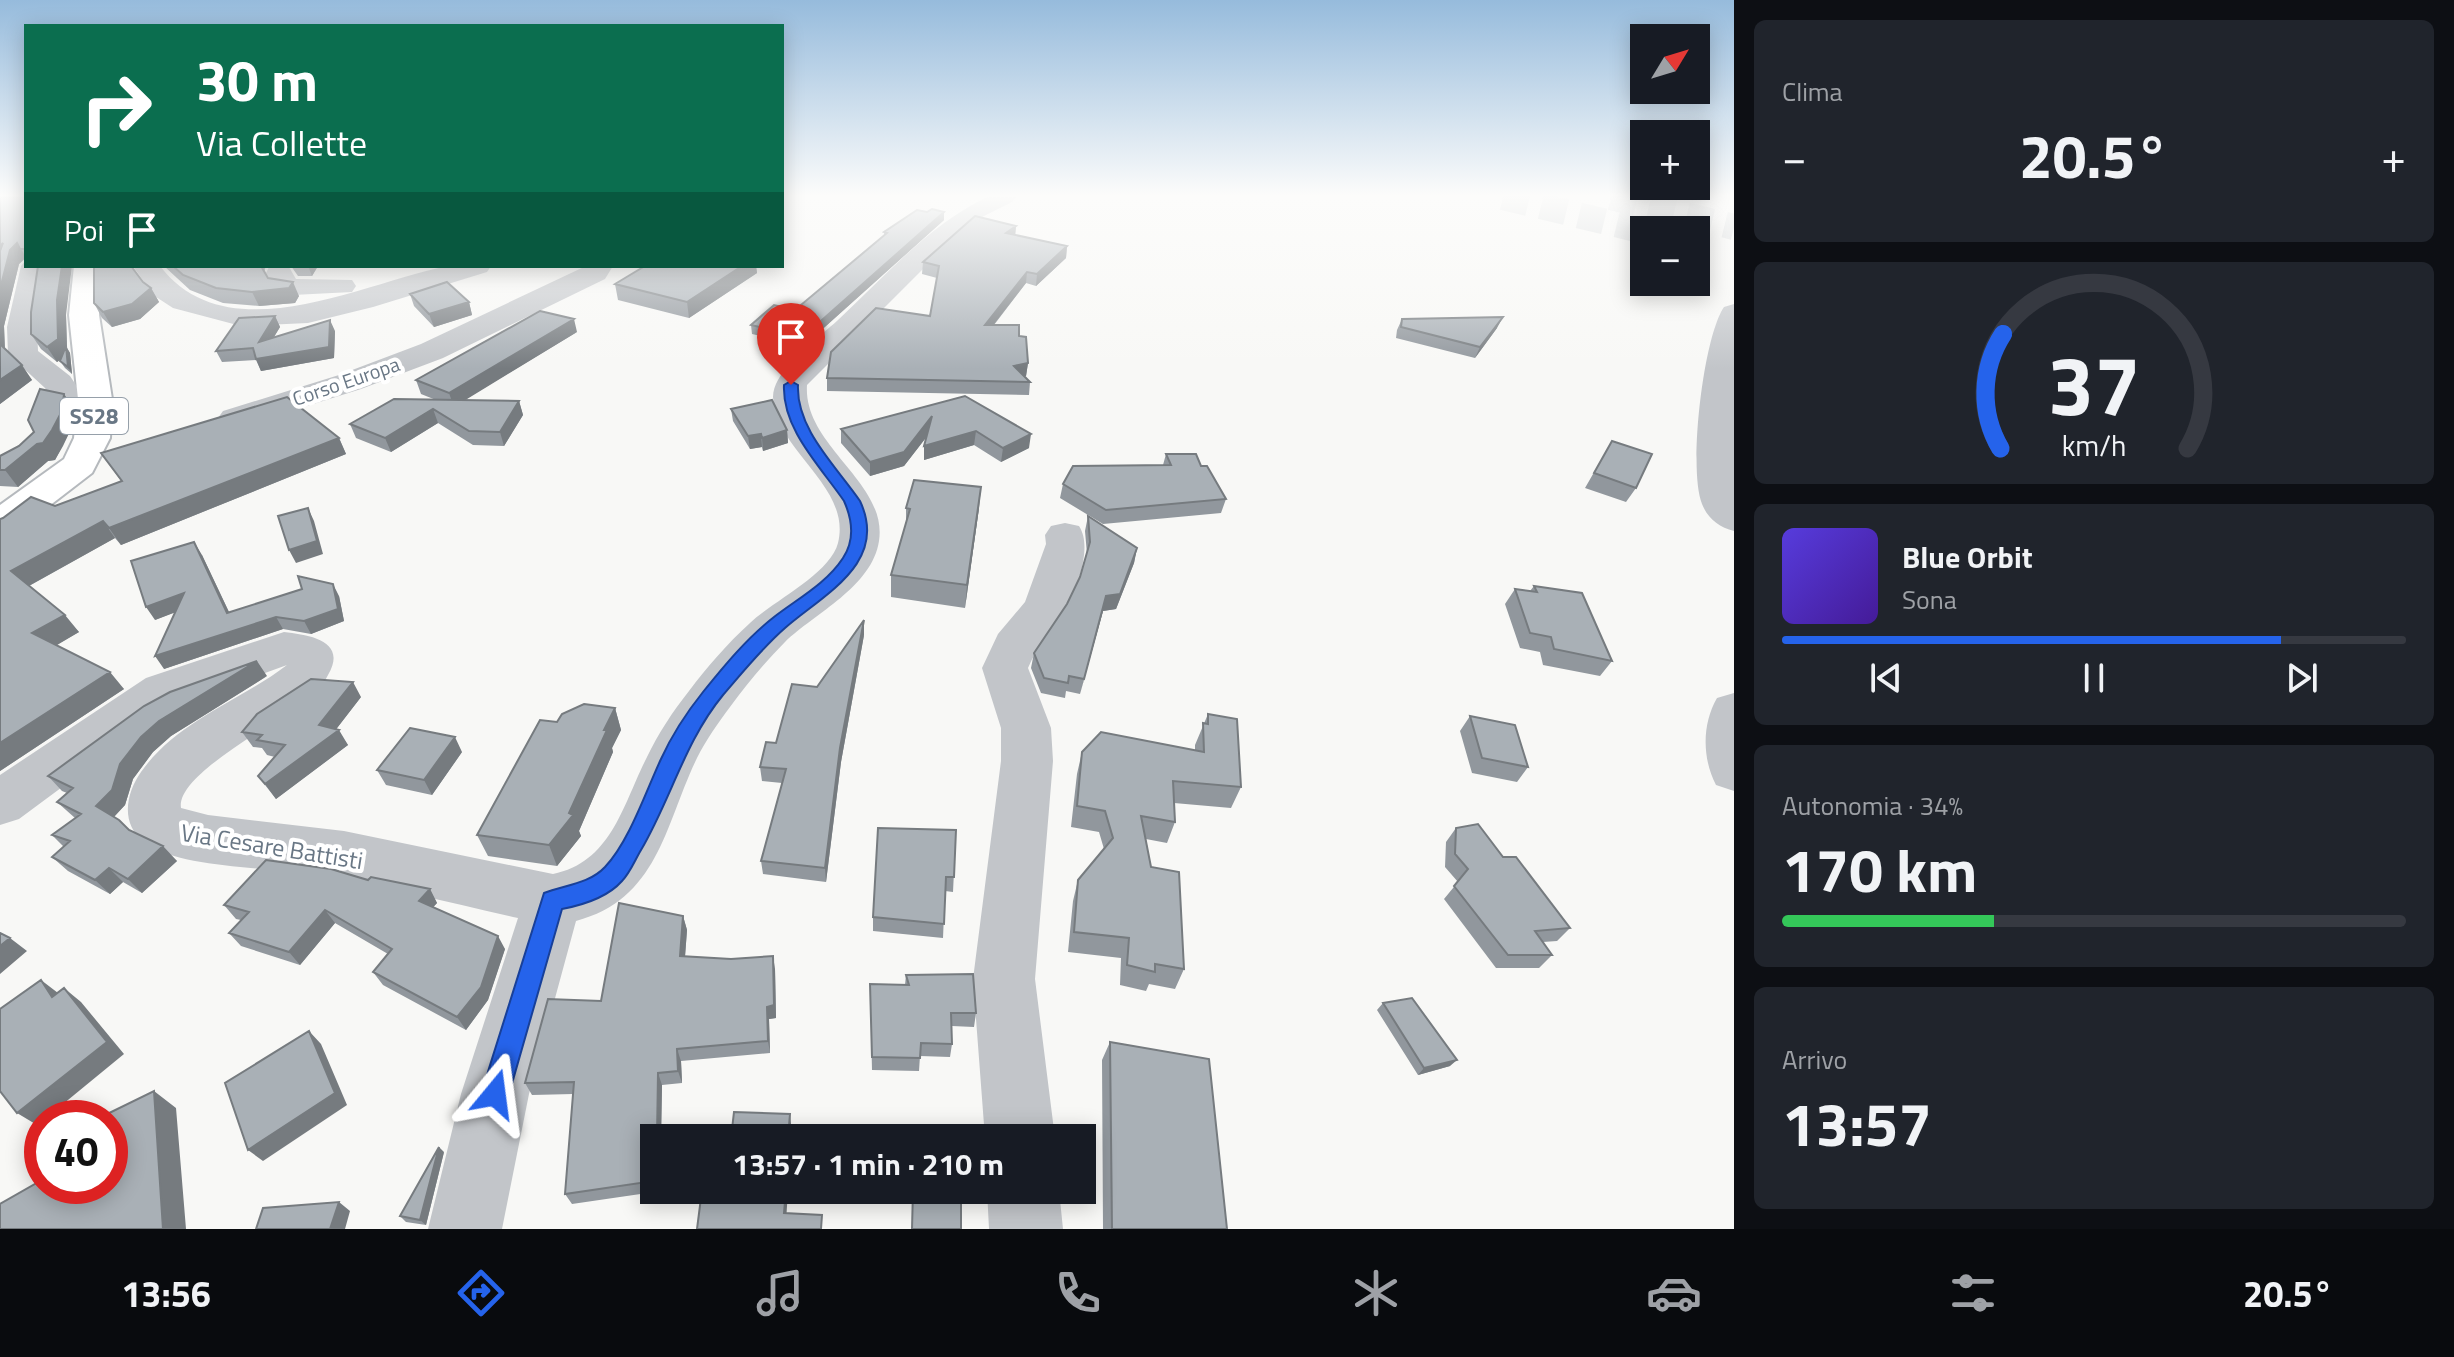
<!DOCTYPE html>
<html lang="it">
<head>
<meta charset="utf-8">
<style>
	:root { --surface:#171b24; --page:#20242c; --text:#f1f3f6; --muted:#9ea1a6; --line:#363941; --accent:#2563eb }
	body { margin:0; font-family:"Titillium Web",sans-serif; background:var(--page); color:var(--text); height:100vh; display:flex; flex-direction:column; font-size:30px; white-space:nowrap }
	* { box-sizing:border-box; margin:0 }
	p { font-size:26px; color:var(--muted) }
	.icon { flex:none; width:44px; height:44px; fill:none; stroke:currentColor; stroke-width:2; stroke-linecap:round; stroke-linejoin:round }
	.map { position:relative; flex:1; overflow:hidden }
	.sheet { display:flex; flex-direction:column; gap:20px; padding:20px; background:#0d0f14; width:720px }
	.sheet>* { flex:none }
	.banner { position:absolute; left:24px; top:24px; width:760px; height:244px; border-radius:0px; box-shadow:0 4px 20px #0003; background:#0b6e4f; color:#fff; overflow:hidden }
	.needle { width:52px; rotate:52deg }
	.controls { position:absolute; left:1630px; top:24px; display:grid; gap:16px }
	.controls a { display:grid; place-items:center; width:80px; height:80px; border-radius:0px; background:var(--surface); box-shadow:0 4px 20px #0003; font-size:40px }
	.speed { position:absolute; left:24px; top:1100px; display:flex; gap:16px; font-size:40px; font-weight:700; text-align:center }
	.speed>* { display:grid; place-content:center; width:104px; height:104px; border-radius:50%; background:var(--surface); box-shadow:0 4px 20px #0003; line-height:1 }
	.speed .limit { border:12px solid #d22; background:#fff; color:#111 }
	.pin { position:absolute; display:grid; place-items:center; width:68px; height:68px; color:#fff; margin:-82px -34px; border-radius:50% 50% 50% 0; rotate:-45deg; box-shadow:0 0 8px #0007 }
	.pin .icon { rotate:45deg }
	.me { position:absolute; width:88px; margin:-44px; rotate:16deg; stroke-linejoin:round; filter:drop-shadow(0 0 6px #0008) }
	.turn { display:flex; align-items:center; gap:28px; height:168px; padding:0 40px; font-size:36px }
	.turn .icon { width:104px; height:104px; stroke-width:2.5 }
	.turn b { display:block; font-size:56px; line-height:68px }
	.then { display:flex; align-items:center; height:76px; padding:0 40px; background:#0003; gap:16px; font-size:30px }
	.big { font-size:60px; font-weight:700; line-height:1.1 }
	.sheet .widget { flex:1; display:flex; flex-direction:column; justify-content:center; gap:12px; min-width:0; padding:0 28px; border-radius:12px; background:var(--page) }
	.sheet .dial { align-items:center; gap:0 }
	.dial svg { height:208px; overflow:visible; fill:none; stroke:var(--line); stroke-width:7; stroke-linecap:round; text-anchor:middle }
	.dial text { fill:var(--text); stroke:none }
	.song { display:flex; align-items:center; gap:24px }
	.cover { width:96px; height:96px; border-radius:12px; background:linear-gradient(135deg,hsl(250 70% 55%),hsl(260 70% 35%)) }
	.played { height:8px; border-radius:4px; background:linear-gradient(90deg,var(--accent) 80%,var(--line) 80%) }
	.keys { display:flex; justify-content:space-around; direction:ltr }
	.heat { display:flex; justify-content:space-between; align-items:center; font-size:44px; direction:ltr }
	.charge { height:12px; border-radius:6px; background:linear-gradient(90deg,#34c759 34%,var(--line) 0) }
	.trip { position:absolute; left:640px; top:1124px; width:456px; height:80px; border-radius:0px; background:var(--surface); box-shadow:0 4px 20px #0003; font-weight:700; line-height:80px; text-align:center }
	.menu { display:flex; height:128px; justify-content:space-around; align-items:center; background:#090b0e; color:var(--muted) }
	.menu .icon { width:56px; height:56px }
	.menu .on { color:var(--accent) }
	.menu b { font-size:36px; color:var(--text) }
	main { display:flex; flex:1; min-height:0 }
	.map>svg:first-child { display:block }
</style>
</head>
<body>
<main>
<div class="map">
<svg width="1734" height="1229" viewBox="0 0 1734 1229">
	<rect width="100%" height="100%" fill="#f8f8f6"/>
	<g fill="none" stroke-linecap="round" stroke-linejoin="round">
		<path stroke="#cdd1d4" stroke-width="26" stroke-dasharray="26 13" stroke-linecap="butt" d="M1503 197 1644 231
			M1611 197 1734 227"/>
		<defs>
			<path id="major" d="M74 266H100L99 315 112 399 110 438 92 473 14 533 0 536V505L64 459 74 438 78 399 69 315Z"/>
		</defs>
		<use href="#major" stroke="#b5b9bd" stroke-width="4"/>
		<path fill="#c2c5c9" fill-rule="evenodd" d="M987 197H1016L1012 202 982 217 941 251 807 385C803 446 888 482 879 541 872 587 815 613 785 642 765 662 747 684 730 707 718 723 706 740 697 758 665 824 659 899 576 921L529 1094 502 1229H428L461 1094 518 918C451 903 384 886 316 875 270 866 182 870 144 842 120 824 126 793 141 772 177 721 240 701 287 665L180 704 154 719 19 819 0 825V775L146 678 284 632C310 635 348 641 328 675 325 680 323 687 318 691 294 715 175 772 181 808L208 815 344 831 553 874C612 862 623 804 647 757 658 734 673 711 689 691 707 667 727 644 750 623 773 601 830 574 838 543 852 486 775 451 773 397 773 391 775 385 778 380 792 356 818 338 838 320 884 277 929 225 987 197Z
			M26 260V266H47L37 327 38 351 70 376 78 388 107 392 112 399 107 406 95 409 54 404 45 388 8 354 7 327 21 266Z
			M133 266H160C228 355 364 282 448 266 462 264 478 266 491 266L487 272 373 307 308 323 241 326 173 308 153 295Z
			M283 266 289 267 296 279 352 280 356 286 352 292 293 295 283 293 277 291 266 273 269 267Z
			M586 266H613L605 279 443 358 361 389 247 425 235 428 223 425 218 418 223 411 339 375 421 344Z
			M1734 304V531C1719 527 1708 519 1702 504 1688 470 1703 338 1724 307Z
			M1065 523 1079 526C1093 547 1077 588 1066 610 1055 631 1037 645 1028 668L1051 728 1053 761 1035 979 1055 1138H985L973 979 1001 761V728L982 668 998 634 1025 602 1046 544 1045 535 1051 526Z
			M1734 693V791L1716 785C1702 758 1702 724 1717 698Z
			M987 1190H1059L1063 1229H989Z"/>
		<use href="#major" fill="#fff" fill-rule="evenodd"/>
	</g>
	<path fill="#91979d" d="M0 197H26V258L19 264 4 326 5 349 32 380 0 404Z
		M927 212H944V220L797 352 788 350V342L752 334 751 325 795 310 884 235V232Z
		M1016 226 1015 235 1067 246 1066 258 1036 286 1026 283 994 325 1019 336 1028 363 1026 376H1024L1030 382 1029 395 827 391V378L930 316 937 278 922 274 923 262Z
		M164 266H266L264 272 268 278 299 296 295 303 259 306 223 303 190 290Z
		M291 266H318L312 276H298Z
		M645 266H756L757 273 689 318 618 300 615 284Z
		M143 282 151 288 159 302 140 319 112 327 102 318 94 303Z
		M410 294 469 302 472 315 434 327 414 306Z
		M66 315 67 348 70 353 72 374 65 368 60 361 61 359 57 362 41 349 31 334Z
		M275 316 280 327 274 337 335 331 334 358 261 371 256 360 222 362 216 351Z
		M1402 319 1497 328 1475 358 1396 338 1397 330Z
		M577 332 464 400 519 401 523 415 504 446 473 445 438 423 391 452 356 438 350 424 436 400 421 394 416 380Z
		M64 394 74 409 72 427 55 460 48 461 18 487 0 486V456L19 446 34 432Z
		M965 396 1029 448 1001 462 974 445 924 460V446L927 436 904 466 870 476 841 443V429Z
		M731 409 787 430 788 443 763 451 762 447 750 449 733 421Z
		M339 438 346 454 121 545 115 538 29 586 79 632 56 645 124 689 0 771V519L55 506 121 481 101 453Z
		M1612 441 1636 488 1626 502 1585 488Z
		M1166 454 1201 466 1226 499 1221 513 1103 524 1060 498 1063 484 1163 465Z
		M906 508H979L965 608 891 597V575L906 524Z
		M1088 516 1137 548 1134 563 1116 609 1103 611 1080 694 1066 691 1065 698 1041 693 1031 668 1034 653 1067 604 1080 577 1087 554 1085 531Z
		M202 555 229 612 339 596 344 621 311 634 283 629 164 669 175 612 155 620Z
		M1534 586 1612 661 1600 676 1543 665 1540 652 1520 648 1505 604 1515 589 1530 591Z
		M864 635 841 762 826 882 763 874 761 861 782 783 762 781 760 767 817 687Z
		M267 676 171 736 153 752 133 779 125 805 114 817 129 830 177 861 142 893 123 882 110 894 68 871 52 857 64 847 52 835 75 818 57 802 67 793 62 791 48 776Z
		M361 697 336 729 348 745 276 799 258 776 275 757 267 755 262 748 253 747 242 732Z
		M615 708 621 730 612 748 613 752 579 831 581 836 557 866 488 856 477 835 557 722Z
		M1208 714 1241 787 1231 808 1174 803 1175 822 1167 843 1146 839 1151 867 1184 969 1175 989 1149 984 1146 991 1120 985 1121 958 1068 952 1073 901 1078 880 1104 849 1099 832 1071 827 1077 774 1082 752 1195 750V745Z
		M1470 716 1528 767 1517 782 1472 773 1460 731Z
		M462 752 432 795 386 785 377 770Z
		M1456 828 1503 857 1570 928 1557 941 1543 942 1552 955 1539 968H1496L1444 899 1458 882 1445 867 1446 842Z
		M956 830 953 892 945 891 943 938 873 931V917Z
		M368 880 430 889 437 903 433 907 505 949 488 1000 466 1030 383 985 373 972 388 954 335 923 300 965 241 946 229 933 241 920 236 919 224 905Z
		M683 916 687 930 685 957 775 969 776 1018 769 1019 770 1053 681 1061 682 1083 662 1085 661 1138H654V1190L661 1191 572 1204 565 1194 573 1094 532 1095 525 1083Z
		M906 975 976 1013 974 1027 952 1026V1044L950 1057 920 1056 919 1071 872 1070 870 984 905 985Z
		M1383 1003 1450 1066 1418 1075 1377 1010Z
		M1110 1042 1227 1229H1103L1102 1060Z
		M444 1152 426 1225 406 1222 400 1216Z"/>
	<path fill="#767b7f" d="M944 212V220L797 352 796 343Z
		M1016 226 1015 237 1006 233Z
		M3 243H17L26 257 19 264 4 326 5 354 0 347V246Z
		M1067 246 1066 258 1036 286 1037 274Z
		M62 266H72L66 315 67 348 70 353 72 374 68 367 67 355 57 362 47 347 57 300Z
		M308 266H318L312 276Z
		M742 266H756L757 273 689 318 687 302Z
		M1027 272 1026 283 984 337 985 325Z
		M293 282 299 296 295 303 259 306 252 292Z
		M151 288 159 302 140 319 112 327 103 312Z
		M469 302 472 315 434 327 429 314Z
		M275 316 280 327 264 353 259 342Z
		M1503 317 1497 328 1475 358 1480 347Z
		M574 319 577 332 454 407 449 393Z
		M330 320 335 331 334 358 261 371 256 359Z
		M1028 363 1026 376 1012 379 1014 366Z
		M22 365 32 380 0 404V380Z
		M64 394 74 409 72 427 63 446 55 460 48 461 18 487 5 470Z
		M519 401 523 415 504 446 500 432Z
		M433 409 438 423 391 452 385 438Z
		M932 416V430L904 466 870 476V462Z
		M787 430 788 443 763 451 762 438Z
		M976 431 974 445 924 460V446Z
		M761 434 762 447 750 449 748 436Z
		M1031 434 1029 448 1001 462 1003 448Z
		M339 438 346 454 121 545 109 528Z
		M981 487 979 508 965 608 967 585Z
		M308 508 314 521 323 554 296 563 289 550Z
		M103 521 115 538 25 588 11 571Z
		M194 542 202 555 235 625 227 613Z
		M1137 548 1134 563 1116 609 1103 611 1080 694 1106 596Z
		M333 584 339 596 344 621 311 634 304 621Z
		M184 593 192 606 155 620 146 607Z
		M65 615 79 632 47 651 32 633Z
		M276 617 283 629 164 669 155 656Z
		M864 620V635L841 762 826 882 825 868 840 748Z
		M257 661 267 676 171 736 153 752 133 779 125 805 110 821 96 806 120 764 141 737 159 721Z
		M110 672 124 689 0 771V743Z
		M353 682 361 697 331 736 339 730 348 745 276 799 265 784 319 725Z
		M615 708 621 730 612 748 613 752 579 831 581 836 557 866 549 845 569 813 604 730Z
		M455 737 462 752 432 795 424 780Z
		M163 846 177 861 142 893 128 879Z
		M109 868 123 882 110 894 95 880Z
		M430 889 437 903 427 914 419 901Z
		M325 910 335 923 300 965 289 952Z
		M683 916 687 930 684 969 680 956Z
		M498 936 505 949 488 1000 466 1030 457 1017Z
		M10 938 27 951 0 974V946Z
		M773 956 775 969 776 1018 769 1019 770 1053 768 1041 767 1007Z
		M41 980 58 993 52 997Z
		M64 988 81 1002 124 1054 46 1118H42V1121L37 1125 17 1113Z
		M309 1031 321 1044 347 1105 263 1161 248 1150Z
		M677 1049 681 1061 682 1083 678 1071Z
		M1457 1060 1450 1066 1418 1075 1424 1068Z
		M658 1073 662 1085 661 1138H657Z
		M154 1091 176 1108 186 1229H163Z
		M790 1114 791 1124 790 1138H788Z
		M439 1147 444 1152 426 1225 420 1220Z
		M786 1190H788L786 1222 784 1213Z
		M339 1202 350 1211 345 1229H330Z"/>
	<path fill="#a9b0b6" stroke="#767b7f" stroke-width="2" d="M0 197H26V249H20L17 243 10 250 0 289V251L3 243 0 246Z
		M932 209 944 212 796 343 788 341 795 335 751 325 774 305 795 310 887 233 884 232 917 210 927 212Z
		M975 216 1016 226 1006 233 1067 246 1037 274 1027 272 985 325H1019V336L1026 337 1028 363 1014 366 1030 382 827 378 831 352 876 308 930 316 939 266 923 262Z
		M38 266H62L57 300 58 339 47 347 31 334V312Z
		M94 266H131L143 282 151 288 132 304 103 312 94 303Z
		M173 266H261L268 278 293 282 289 288 252 292 216 288 183 275Z
		M645 266H742L687 302 615 284Z
		M447 282 469 302 429 314 410 294Z
		M540 311 574 319 449 393 416 380Z
		M275 316 259 342 330 320 329 347 256 359 253 348 216 351 239 318Z
		M1503 317 1480 347 1401 327 1402 319Z
		M0 344 22 365 0 380Z
		M66 346 68 367 60 361Z
		M40 389 64 394 62 411 52 430 43 443 37 444 5 470H0V456L19 446 34 432 28 420Z
		M965 396 1031 434 1003 448 976 431 924 446 932 416 904 452 870 462 841 429Z
		M287 397 339 438 109 528 103 521 11 571 65 615 32 633 110 672 0 743V519L3 518 31 497 55 506 122 481 101 453Z
		M394 399 519 401 500 432 469 431 433 409 385 438 350 424Z
		M772 400 787 430 762 438 761 434 748 436 731 409Z
		M1612 441 1652 454 1636 488 1594 473Z
		M1166 454H1196L1201 466H1207L1226 499 1106 510 1063 484 1073 466 1171 465Z
		M914 480 981 487 967 585 891 575 910 509 906 508Z
		M308 508 317 541 289 550 278 516Z
		M1088 516 1137 548 1120 594 1106 596 1084 679 1069 676 1068 683 1044 678 1034 653 1067 604 1080 577 1090 542Z
		M194 542 227 613 302 589 298 576 333 584 338 609 304 621 276 617 155 656 184 593 146 607 131 561Z
		M1534 586 1582 593 1612 661 1554 649 1551 637 1530 633 1515 589 1537 592Z
		M864 620 840 748 825 868 761 861 786 769 760 767 766 742 776 743 792 684 817 687Z
		M257 661 159 721 141 737 120 764 112 790 96 806 119 820 129 830 163 846 128 879 109 868 95 880 52 857 70 841 52 835 81 814 57 802 73 788 48 776 144 706 170 692Z
		M311 679 353 682 319 725 339 730 265 784 258 776 285 745 257 740 262 735 242 732 257 714Z
		M584 704 615 708 604 730H607L569 813 573 815 549 845 477 835 540 720 557 722 562 714Z
		M1208 714 1237 719 1241 787 1173 781 1175 822 1141 816 1151 867 1179 872 1184 969 1155 964V972L1127 965 1129 938 1074 932 1078 880 1113 838 1105 811 1077 806 1082 752 1101 732 1204 752 1203 723 1208 724Z
		M1470 716 1515 725 1528 767 1482 758Z
		M410 728 455 737 424 780 377 770Z
		M1478 824 1503 857H1516L1570 928 1535 931 1552 955H1508L1454 886 1468 869 1455 854 1456 828Z
		M878 828 956 830 954 877H946L944 924 873 917Z
		M266 860 331 869 368 880 371 877 430 889 419 901 498 936 481 987 457 1017 373 972 392 949 325 910 289 952 229 933 249 912 224 905Z
		M619 903 683 916 680 956 731 959 773 956 774 1005 767 1007 768 1041 677 1049 678 1071 658 1073 657 1138H654V1181L565 1194 574 1082 525 1083 548 999 601 1001Z
		M0 933 10 938 0 946Z
		M973 974 976 1013H951L952 1044 921 1043 920 1058 872 1057 870 984 909 985 906 975Z
		M41 980 52 997 64 988 107 1042 17 1113 0 1091V1009Z
		M1412 998 1457 1060 1424 1068 1383 1003Z
		M309 1031 335 1093 248 1150 225 1083Z
		M1110 1042 1209 1059 1227 1229H1112Z
		M154 1091 163 1229H0V1204L42 1180V1186H110V1118H99Z
		M734 1112 790 1114 788 1138H731Z
		M914 1137 960 1138H914Z
		M439 1147 420 1220 400 1216Z
		M702 1190H786L784 1213 822 1215 821 1229H697Z
		M913 1190H961V1229H912Z
		M339 1202 330 1229H256L263 1208Z"/>
	<linearGradient id="sky" x2="0" y2="1"><stop stop-color="#96bbdc"/><stop offset="0.53" stop-color="#fcfcfb"/><stop offset="1" stop-color="#fcfcfb" stop-opacity="0"/></linearGradient>
	<rect width="1734" height="369" fill="url(#sky)"/>
	<path fill="#2563eb" stroke="#184099" stroke-width="2" d="M791 381 798 385C796 429 836 466 860 501 889 563 824 594 785 628 762 648 743 672 723 695 685 741 671 799 641 850 635 860 630 873 622 881 607 898 583 905 562 909L509 1094 505 1104 495 1108 485 1104 481 1094 544 893C565 885 589 884 605 867 629 842 646 791 661 759 671 737 687 712 703 692 724 666 747 638 774 617 797 599 826 584 843 558 855 540 852 519 844 501 820 466 782 429 784 385Z"/>
	<g text-anchor="middle" dominant-baseline="central" stroke-width="8" stroke-linejoin="round" paint-order="stroke">
		<g font-size="20" fill="#697785" stroke="#fff">
			<text transform="translate(346 381) rotate(-19)">Corso Europa</text>
		</g>
		<rect fill="#fff" stroke="#96a0aa" stroke-width="2" x="60" y="398" width="68" height="36" rx="6"/>
		<g font-size="22" font-weight="bold" fill="#697785">
			<text x="94" y="416">SS28</text>
		</g>
		<g font-size="24" fill="#697785" stroke="#fff">
			<text transform="translate(272 846) rotate(9)">Via Cesare Battisti</text>
		</g>
	</g>
</svg>
<div class="controls">
<a><svg class="needle" viewBox="-14 -14 28 28"><path d="M0-13l5 13h-10z" fill="#e53935"/><path d="M0 13l5-13h-10z" fill="#9ea1a6"/></svg></a>
<a>+</a>
<a>−</a>
</div>
<div class="speed"><div class="limit">40</div></div>
<div class="pin" style="left:791px;top:385px;background:#d93025"><svg class="icon" aria-label="arrive" viewBox="0 0 24 24"><path d="M6 21V4h12l-3 4 3 4H6"/></svg></div>
<svg class="me" style="left:495px;top:1094px" viewBox="-20 -20 40 40"><path d="M0-17L14 15 0 8-14 15z" fill="#2563eb" stroke="#fff" stroke-width="4"/></svg>
<div class="trip">13:57 · 1 min · 210 m</div>
<div class="banner">
<div class="turn"><svg class="icon" aria-label="right" viewBox="0 0 24 24"><path d="M7 20v-9h11M14 6l5 5-5 5"/></svg><div><b>30 m</b>Via Collette</div></div>
<div class="then">Poi<svg class="icon" aria-label="arrive" viewBox="0 0 24 24"><path d="M6 21V4h12l-3 4 3 4H6"/></svg></div>
</div>
</div>
<section class="sheet">
<div class="widget"><p>Clima</p>
<div class="heat"><a>−</a><b class="big">20.5°</b><a>+</a></div>
</div>
<div class="widget dial"><svg viewBox="0 0 100 80">
<path d="M14 69A42 42 0 1 1 86 69"/>
<path d="M14 69A42 42 0 0 1 15 25" stroke="#2563eb"/>
<text x="50" y="56" font-size="32" font-weight="700">37</text>
<text x="50" y="72" font-size="11">km/h</text>
</svg></div>
<div class="widget">
<div class="song"><i class="cover"></i><div><b>Blue Orbit</b><p>Sona</p></div></div>
<div class="played"></div>
<div class="keys"><svg class="icon" aria-label="previous" viewBox="0 0 24 24"><path d="M18 5L8 12l10 7zM5 5v14"/></svg><svg class="icon" aria-label="pause" viewBox="0 0 24 24"><path d="M8 5v14M16 5v14"/></svg><svg class="icon" aria-label="next" viewBox="0 0 24 24"><path d="M6 5l10 7-10 7zM19 5v14"/></svg></div>
</div>
<div class="widget"><p>Autonomia · 34%</p><b class="big">170 km</b><div class="charge"></div></div>
<div class="widget"><p>Arrivo</p><b class="big">13:57</b></div>
</section>
</main>
<nav class="menu">
<b>13:56</b>
<svg class="icon on" aria-label="directions" viewBox="0 0 24 24"><path d="M12 3l9 9-9 9-9-9zM9 14v-3h6M13 9l2 2-2 2"/></svg>
<svg class="icon" aria-label="music" viewBox="0 0 24 24"><path d="M9 18V5l10-2v13"/><circle cx="6" cy="18" r="3"/><circle cx="16" cy="16" r="3"/></svg>
<svg class="icon" aria-label="phone" viewBox="0 0 24 24"><path d="M5 4h4l2 5-3 2q2 4 5 5l2-3 5 2v4C11 20 4 13 5 4z"/></svg>
<svg class="icon" aria-label="climate" viewBox="0 0 24 24"><path d="M12 3v18M4 7l16 10M4 17L20 7"/></svg>
<svg class="icon" aria-label="car" viewBox="0 0 24 24"><path d="M5 17H2v-5l4-1 3-4h7l3 4 3 1v5h-3M9 17h6M6 11h13"/><circle cx="7" cy="17" r="2"/><circle cx="17" cy="17" r="2"/></svg>
<svg class="icon" aria-label="filters" viewBox="0 0 24 24"><path d="M4 7h16M4 17h16"/><circle cx="9" cy="7" r="2"/><circle cx="15" cy="17" r="2"/></svg>
<b>20.5°</b>
</nav>
</body>
</html>
